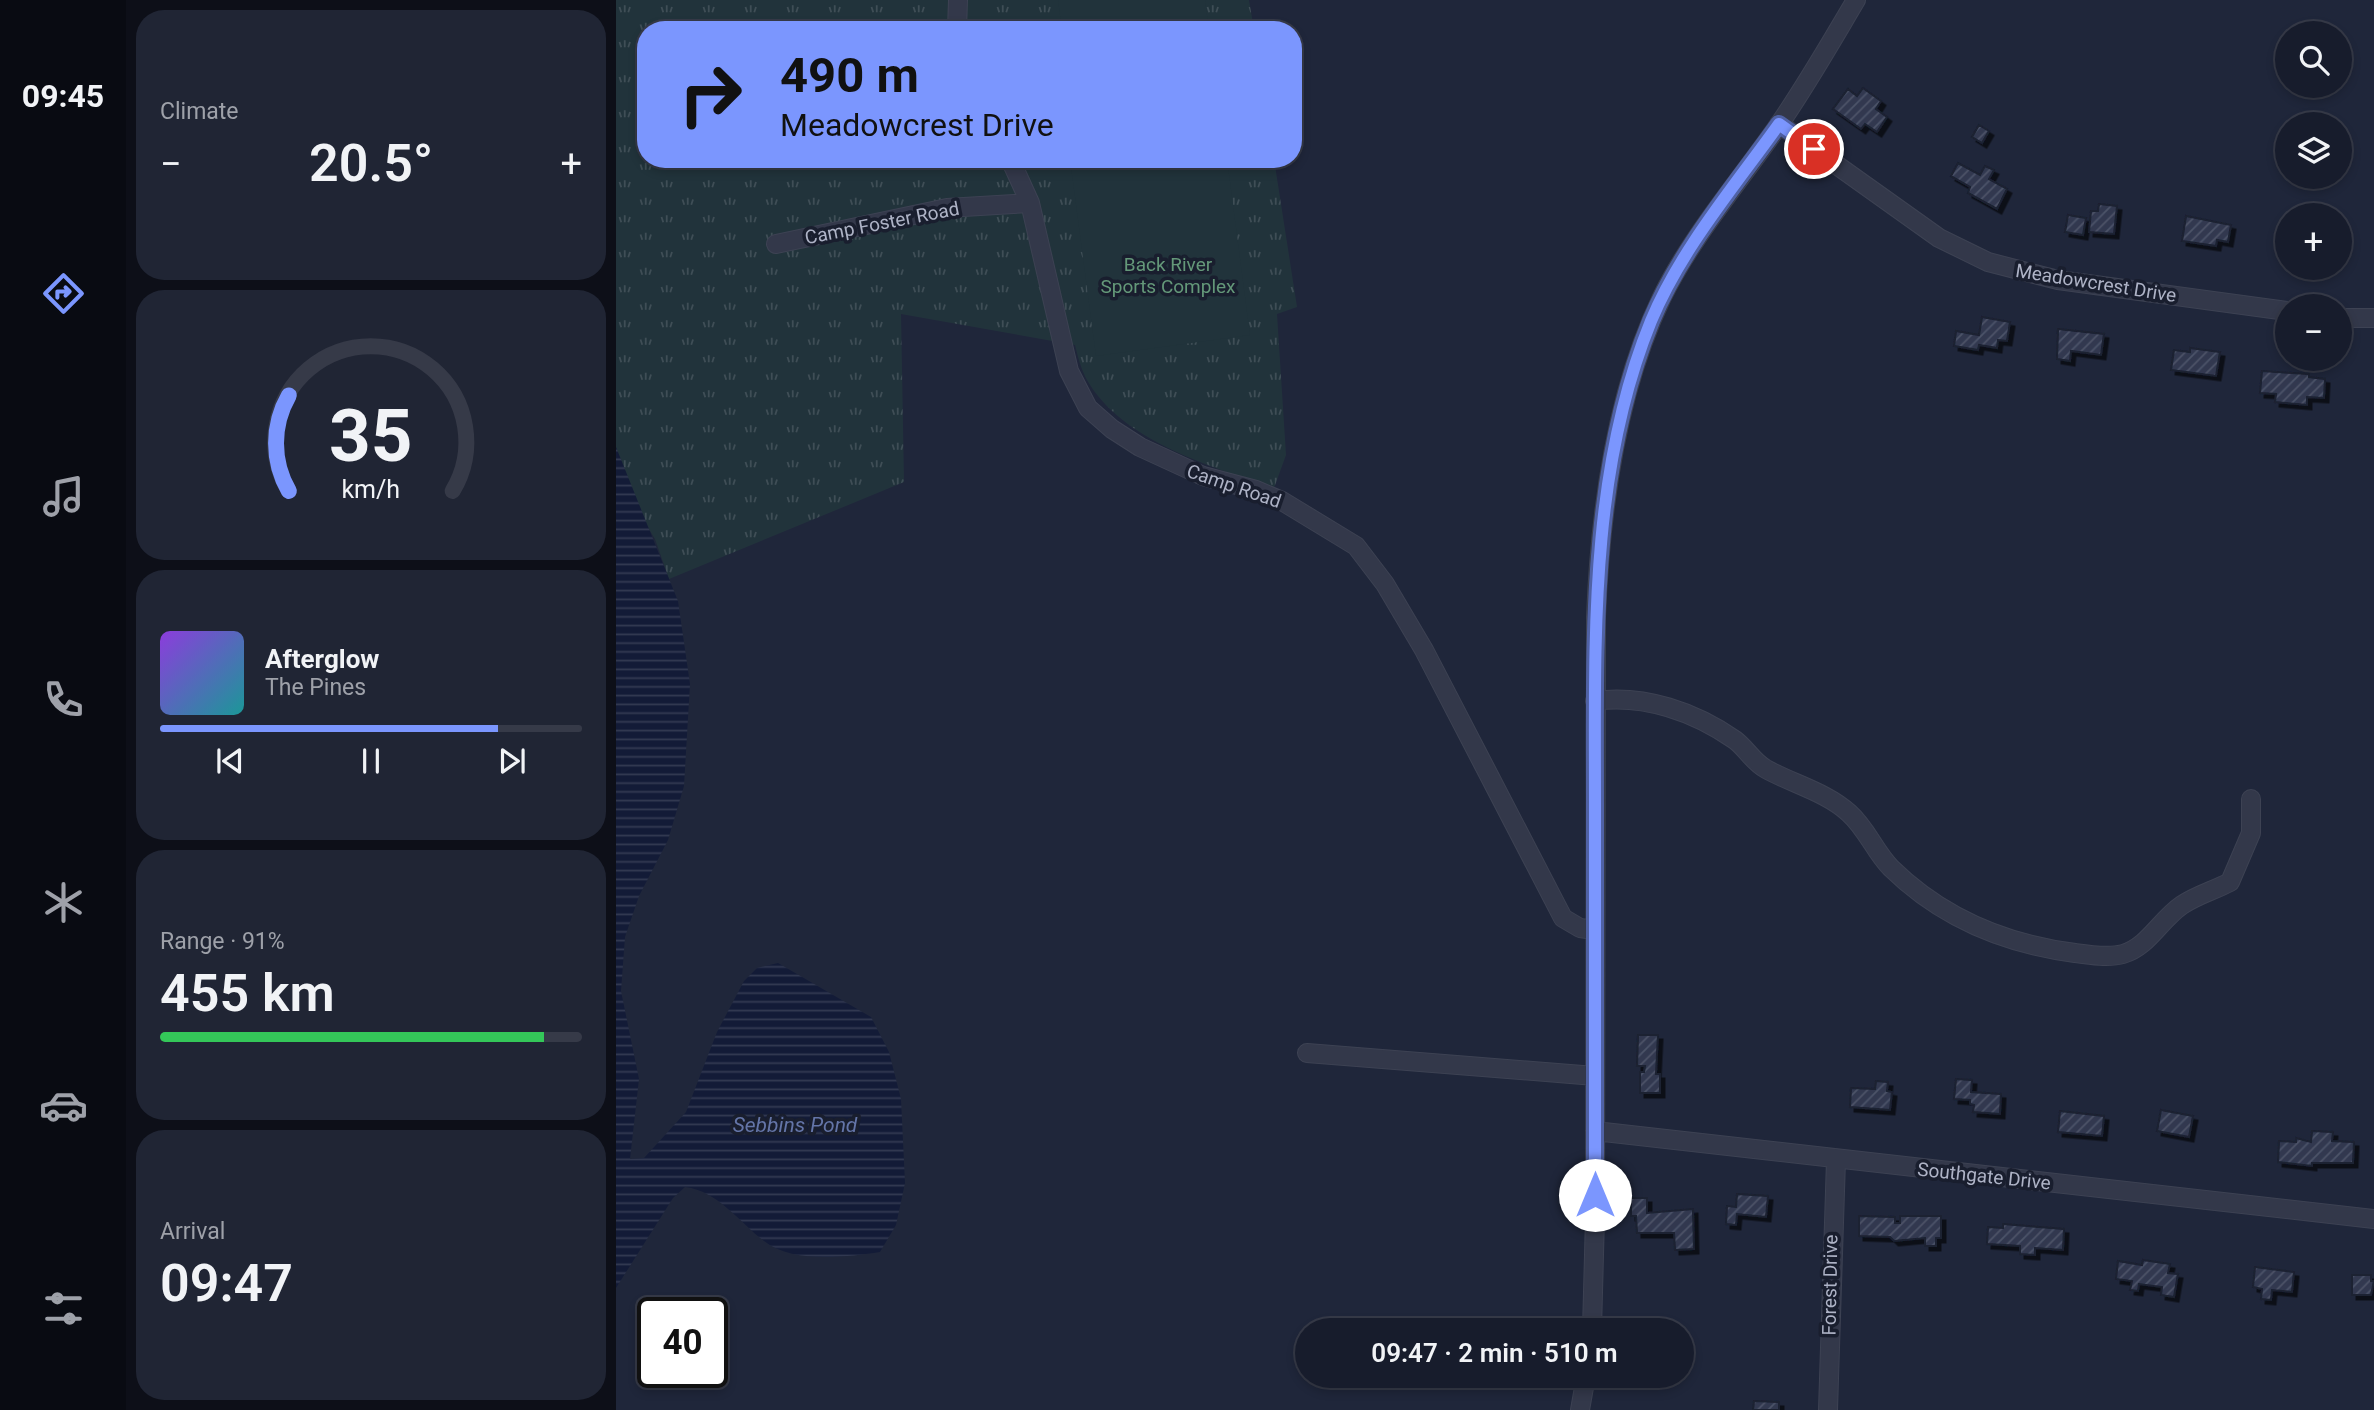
<!DOCTYPE html>
<html lang="en">
<head>
<meta charset="utf-8">
<style>
	:root { --surface:#171c2c; --page:#202534; --text:#f1f3f6; --muted:#9ea1a9; --line:#363a48; --accent:#7b96fe }
	body { margin:0; font-family:Roboto,sans-serif; background:var(--page); color:var(--text); height:100vh; display:flex; flex-direction:column; font-size:26px; white-space:nowrap }
	* { box-sizing:border-box; margin:0 }
	p { font-size:23px; color:var(--muted) }
	.icon { flex:none; width:38px; height:38px; fill:none; stroke:currentColor; stroke-width:2; stroke-linecap:round; stroke-linejoin:round }
	.map { position:relative; flex:1; overflow:hidden }
	.side { display:flex; flex-direction:column; gap:10px; padding:10px; background:#0d0f18; width:490px }
	.side>* { flex:none }
	.top-card { position:absolute; left:21px; top:21px; width:665px; height:147px; border-radius:28px; box-shadow:0 4px 10px #0003,0 0 0 2px var(--line); background:#7b96fe; color:#111; overflow:hidden }
	.tools { position:absolute; left:1659px; top:21px; display:grid; gap:14px }
	.tools a { display:grid; place-items:center; width:77px; height:77px; border-radius:50%; background:var(--surface); box-shadow:0 4px 10px #0003,0 0 0 2px var(--line); font-size:35px }
	.speed { position:absolute; left:21px; top:1297px; display:flex; gap:14px; font-size:35px; font-weight:700; text-align:center }
	.speed>* { display:grid; place-content:center; width:91px; height:91px; border-radius:50%; background:var(--surface); box-shadow:0 4px 10px #0003,0 0 0 2px var(--line); line-height:1 }
	.speed .limit { border:4px solid #111; border-radius:10px; background:#fff; color:#111 }
	.pin { position:absolute; display:grid; place-items:center; width:60px; height:60px; color:#fff; margin:-30px; border:4px solid #fff; border-radius:50%; box-shadow:0 2px 7px #0007 }
	.me { position:absolute; width:77px; margin:-38px; rotate:0deg; stroke-linejoin:round; filter:drop-shadow(0 0 5px #0008) }
	.turn { display:flex; align-items:center; gap:24px; height:147px; padding:0 28px; font-size:32px }
	.turn .icon { width:91px; height:91px; stroke-width:2.5 }
	.turn b { display:block; font-size:49px; line-height:60px }
	.big { font-size:52px; font-weight:600; line-height:1.1 }
	.side .widget { flex:1; display:flex; flex-direction:column; justify-content:center; gap:10px; min-width:0; padding:0 24px; border-radius:28px; background:var(--page) }
	.side .dial { align-items:center; gap:0 }
	.dial svg { height:182px; overflow:visible; fill:none; stroke:var(--line); stroke-width:7; stroke-linecap:round; text-anchor:middle }
	.dial text { fill:var(--text); stroke:none }
	.song { display:flex; align-items:center; gap:21px }
	.cover { width:84px; height:84px; border-radius:10px; background:linear-gradient(135deg,hsl(270 70% 55%),hsl(180 70% 35%)) }
	.played { height:7px; border-radius:4px; background:linear-gradient(90deg,var(--accent) 80%,var(--line) 80%) }
	.keys { display:flex; justify-content:space-around; direction:ltr }
	.heat { display:flex; justify-content:space-between; align-items:center; font-size:38px; direction:ltr }
	.charge { height:10px; border-radius:5px; background:linear-gradient(90deg,#34c759 91%,var(--line) 0) }
	.trip { position:absolute; left:679px; top:1318px; width:399px; height:70px; border-radius:35px; background:var(--surface); box-shadow:0 4px 10px #0003,0 0 0 2px var(--line); font-weight:600; line-height:70px; text-align:center }
	main { display:flex; flex:1; min-height:0 }
	.menu { display:flex; flex-direction:column; width:126px; justify-content:space-around; align-items:center; background:#090b12; color:var(--muted) }
	.menu .icon { width:49px; height:49px }
	.menu .active { color:var(--accent) }
	.menu b { font-size:32px; color:var(--text) }
	.map>svg:first-child { display:block }
</style>
</head>
<body>
<main>
<nav class="menu">
<b>09:45</b>
<svg class="icon active" aria-label="directions" viewBox="0 0 24 24"><path d="M12 3l9 9-9 9-9-9zM9 14v-3h6M13 9l2 2-2 2"/></svg>
<svg class="icon" aria-label="music" viewBox="0 0 24 24"><path d="M9 18V5l10-2v13"/><circle cx="6" cy="18" r="3"/><circle cx="16" cy="16" r="3"/></svg>
<svg class="icon" aria-label="phone" viewBox="0 0 24 24"><path d="M5 4h4l2 5-3 2q2 4 5 5l2-3 5 2v4C11 20 4 13 5 4z"/></svg>
<svg class="icon" aria-label="climate" viewBox="0 0 24 24"><path d="M12 3v18M4 7l16 10M4 17L20 7"/></svg>
<svg class="icon" aria-label="car" viewBox="0 0 24 24"><path d="M5 17H2v-5l4-1 3-4h7l3 4 3 1v5h-3M9 17h6M6 11h13"/><circle cx="7" cy="17" r="2"/><circle cx="17" cy="17" r="2"/></svg>
<svg class="icon" aria-label="filters" viewBox="0 0 24 24"><path d="M4 7h16M4 17h16"/><circle cx="9" cy="7" r="2"/><circle cx="15" cy="17" r="2"/></svg>
</nav>
<section class="side">
<div class="widget"><p>Climate</p>
<div class="heat"><a>−</a><b class="big">20.5°</b><a>+</a></div>
</div>
<div class="widget dial"><svg viewBox="0 0 100 80">
<path d="M14 69A42 42 0 1 1 86 69"/>
<path d="M14 69A42 42 0 0 1 14 27" stroke="#7b96fe"/>
<text x="50" y="56" font-size="32" font-weight="700">35</text>
<text x="50" y="72" font-size="11">km/h</text>
</svg></div>
<div class="widget">
<div class="song"><i class="cover"></i><div><b>Afterglow</b><p>The Pines</p></div></div>
<div class="played"></div>
<div class="keys"><svg class="icon" aria-label="previous" viewBox="0 0 24 24"><path d="M18 5L8 12l10 7zM5 5v14"/></svg><svg class="icon" aria-label="pause" viewBox="0 0 24 24"><path d="M8 5v14M16 5v14"/></svg><svg class="icon" aria-label="next" viewBox="0 0 24 24"><path d="M6 5l10 7-10 7zM19 5v14"/></svg></div>
</div>
<div class="widget"><p>Range · 91%</p><b class="big">455 km</b><div class="charge"></div></div>
<div class="widget"><p>Arrival</p><b class="big">09:47</b></div>
</section>
<div class="map">
<svg width="1758" height="1410" viewBox="0 0 1758 1410">
	<defs>
		<pattern id="park-tufts" width="24" height="20" patternUnits="userSpaceOnUse" patternTransform="scale(1.75)"><rect width="24" height="20" fill="#21333b"/><path d="M3 7l-1-3M5 7V3M7 7l1-3M15 17l-1-3M17 17v-4M19 17l1-3" fill="none" stroke="#3f4e56"/></pattern>
		<pattern id="water-rules" width="6" height="5" patternUnits="userSpaceOnUse" patternTransform="scale(1.75)"><rect width="6" height="5" fill="#131b37"/><path d="M0 2.5h6" fill="none" stroke="#333a52"/></pattern>
		<pattern id="building-hatch" width="6" height="6" patternUnits="userSpaceOnUse" patternTransform="scale(1.75)"><rect width="6" height="6" fill="#313950"/><path d="M-1 1l2-2M0 6l6-6M5 7l2-2" fill="none" stroke="#4c5368"/></pattern>
		<filter id="shadow"><feDropShadow dx="4.5" dy="4.5" stdDeviation="0" flood-color="#0009"/></filter>
	</defs>
	<rect width="100%" height="100%" fill="#1f263a"/>
	<path fill="url(#park-tufts)" d="M0 0H633L638 30H30V159H658L681 307 661 314 670 455 658 488C596 467 506 441 471 380 465 369 462 357 459 345L285 314 288 482 53 579 39 539 0 474Z"/>
	<path fill="#21333b" d="M442 0H589L593 30H446Z
		M454 159H611L634 335 480 356Z"/>
	<path fill="url(#water-rules)" d="M0 447 62 601 74 684 68 786 52 840 23 896 9 937 5 991 23 1079 14 1159 28 1158 70 1112 101 1032 128 981 141 968 162 963 255 1017 273 1052 285 1099 289 1183 280 1225 264 1252C231 1257 177 1264 148 1241 123 1222 102 1191 69 1187L57 1198 0 1288Z"/>
	<path fill="url(#building-hatch)" stroke="#1b2030" stroke-width="2" filter="url(#shadow)" d="M1247 88 1265 101 1260 109 1271 117 1261 132 1249 124 1245 129 1217 109 1232 89 1241 96Z
		M1363 125 1373 131 1366 143 1356 137Z
		M1342 163 1364 175 1369 166 1378 170 1373 179 1391 189 1381 209 1352 193 1354 187 1335 176Z
		M1483 204 1501 206 1498 234 1473 232 1475 211H1482Z
		M1452 215 1470 218 1467 235 1449 232Z
		M1570 216 1615 225 1612 242 1601 240 1600 246 1566 241Z
		M1670 232H1671V253L1666 252Z
		M1366 317 1394 322 1391 341 1382 340 1381 348 1363 345 1362 350 1338 346 1340 331 1363 335Z
		M1442 329 1488 334 1485 355 1455 351 1454 361 1441 359Z
		M1574 348 1604 352 1600 376 1555 370 1558 350 1574 352Z
		M1646 371 1693 374V377L1709 379 1708 398 1691 397V405L1659 402 1660 394 1644 393Z
		M1022 1035H1042L1040 1074H1044V1093H1024V1072H1028L1029 1066H1021Z
		M1340 1079 1356 1080 1355 1092 1385 1094 1384 1114 1357 1112 1358 1105 1354 1104V1100L1338 1099Z
		M1260 1081 1272 1082 1271 1091 1276 1092 1274 1110 1234 1107 1235 1088 1259 1089Z
		M1545 1110 1577 1116 1573 1137 1541 1131Z
		M1444 1111 1488 1116 1486 1136 1442 1132Z
		M1696 1131 1717 1132 1716 1141 1738 1142 1737 1163H1696V1166L1662 1162 1663 1141 1680 1142V1138L1695 1142Z
		M1121 1194 1152 1196 1150 1217 1121 1214 1120 1225 1110 1224 1111 1206 1120 1207Z
		M1015 1198H1031V1213L1077 1209 1078 1249 1059 1250 1058 1233H1021L1020 1216H1015Z
		M1243 1216 1279 1217V1223H1284V1216H1325V1238H1320V1246H1309V1238L1278 1241 1274 1237 1243 1236Z
		M1387 1224 1448 1229 1447 1250 1419 1248V1255L1404 1254V1246L1371 1244 1372 1227 1387 1228Z
		M1527 1260 1554 1264 1552 1273 1562 1274 1558 1297 1545 1295 1546 1287 1523 1284 1522 1291 1514 1290 1516 1281 1500 1279 1502 1261 1526 1265Z
		M1639 1267 1678 1272 1676 1292 1656 1290 1655 1300 1645 1299 1646 1289 1637 1287Z
		M1736 1275H1755V1281H1758L1755 1295H1736Z
		M1138 1401 1163 1402V1410H1137Z"/>
	<g fill="none" stroke-linecap="round" stroke-linejoin="round">
		<defs>
			<path id="minor" d="M341 30 342 0
				M1163 124 1323 238 1372 262 1442 280 1671 311
				M394 159 414 203 453 371 472 408 496 429 524 447 587 476 640 490 666 501 740 546 769 584 808 650 947 918 964 928 978 930
				M160 244 331 208 414 203
				M1724 318H1758
				M979 701C1028 694 1079 712 1119 740 1130 748 1137 762 1150 769 1177 784 1210 792 1233 813 1251 829 1259 852 1275 868 1326 918 1389 944 1459 953 1473 955 1493 958 1507 954 1532 947 1544 920 1566 905 1581 895 1599 890 1614 882L1635 833V799
				M691 1053 979 1076
				M979 1131 1758 1219
				M976 1330 979 1217 980 617C984 513 1000 392 1046 297 1076 236 1123 182 1162 126 1190 86 1215 42 1240 0
				M964 1410 970 1376
				M1212 1410 1220 1160"/>
		</defs>
		<use href="#minor" stroke="#3d4253" stroke-width="20"/>
		<use href="#minor" stroke="#33384a" stroke-width="18"/>
	</g>
	<g fill="none" stroke-linecap="round" stroke-linejoin="round">
		<defs>
			<path id="route" d="M979 1195C978 1065 978 934 979 803 979 642 973 473 1035 321 1065 249 1118 187 1163 124L1198 149"/>
		</defs>
		<use href="#route" stroke="#5062a5" stroke-width="18"/>
		<use href="#route" stroke="#7b96fe" stroke-width="12"/>
	</g>
	<g text-anchor="middle" dominant-baseline="central" stroke-width="7" stroke-linejoin="round" paint-order="stroke">
		<g font-size="19" fill="#aeb3c6" stroke="#191e2e">
			<text transform="translate(266 223) rotate(-11)">Camp Foster Road</text>
			<text transform="translate(1480 283) rotate(9)">Meadowcrest Drive</text>
			<text transform="translate(618 486) rotate(19)">Camp Road</text>
			<text transform="translate(1368 1176) rotate(6)">Southgate Drive</text>
			<text transform="translate(1214 1285) rotate(-89)">Forest Drive</text>
		</g>
		<g font-size="19" fill="#649879" stroke="#191e2e">
			<text x="552" y="264">Back River<tspan x="552" dy="22">Sports Complex</tspan></text>
		</g>
		<g font-size="21" font-style="italic" fill="#6475a8" stroke="#191e2e">
			<text x="179" y="1125">Sebbins Pond</text>
		</g>
	</g>
</svg>
<div class="tools">
<a><svg class="icon" aria-label="search" viewBox="0 0 24 24"><circle cx="10" cy="10" r="6"/><path d="M15 15l6 6"/></svg></a>
<a><svg class="icon" aria-label="layers" viewBox="0 0 24 24"><path d="M12 4l9 5-9 5-9-5zM3 14l9 5 9-5"/></svg></a>
<a>+</a>
<a>−</a>
</div>
<div class="speed"><div class="limit">40</div></div>
<div class="pin" style="left:1198px;top:149px;background:#d93025"><svg class="icon" aria-label="arrive" viewBox="0 0 24 24"><path d="M6 21V4h12l-3 4 3 4H6"/></svg></div>
<svg class="me" style="left:979px;top:1195px" viewBox="-20 -20 40 40"><circle r="19" fill="#fff"/><path d="M0-13L10 11 0 6-10 11z" fill="#7b96fe"/></svg>
<div class="trip">09:47 · 2 min · 510 m</div>
<div class="top-card">
<div class="turn"><svg class="icon" aria-label="right" viewBox="0 0 24 24"><path d="M7 20v-9h11M14 6l5 5-5 5"/></svg><div><b>490 m</b>Meadowcrest Drive</div></div>
</div>
</div>
</main>
</body>
</html>
